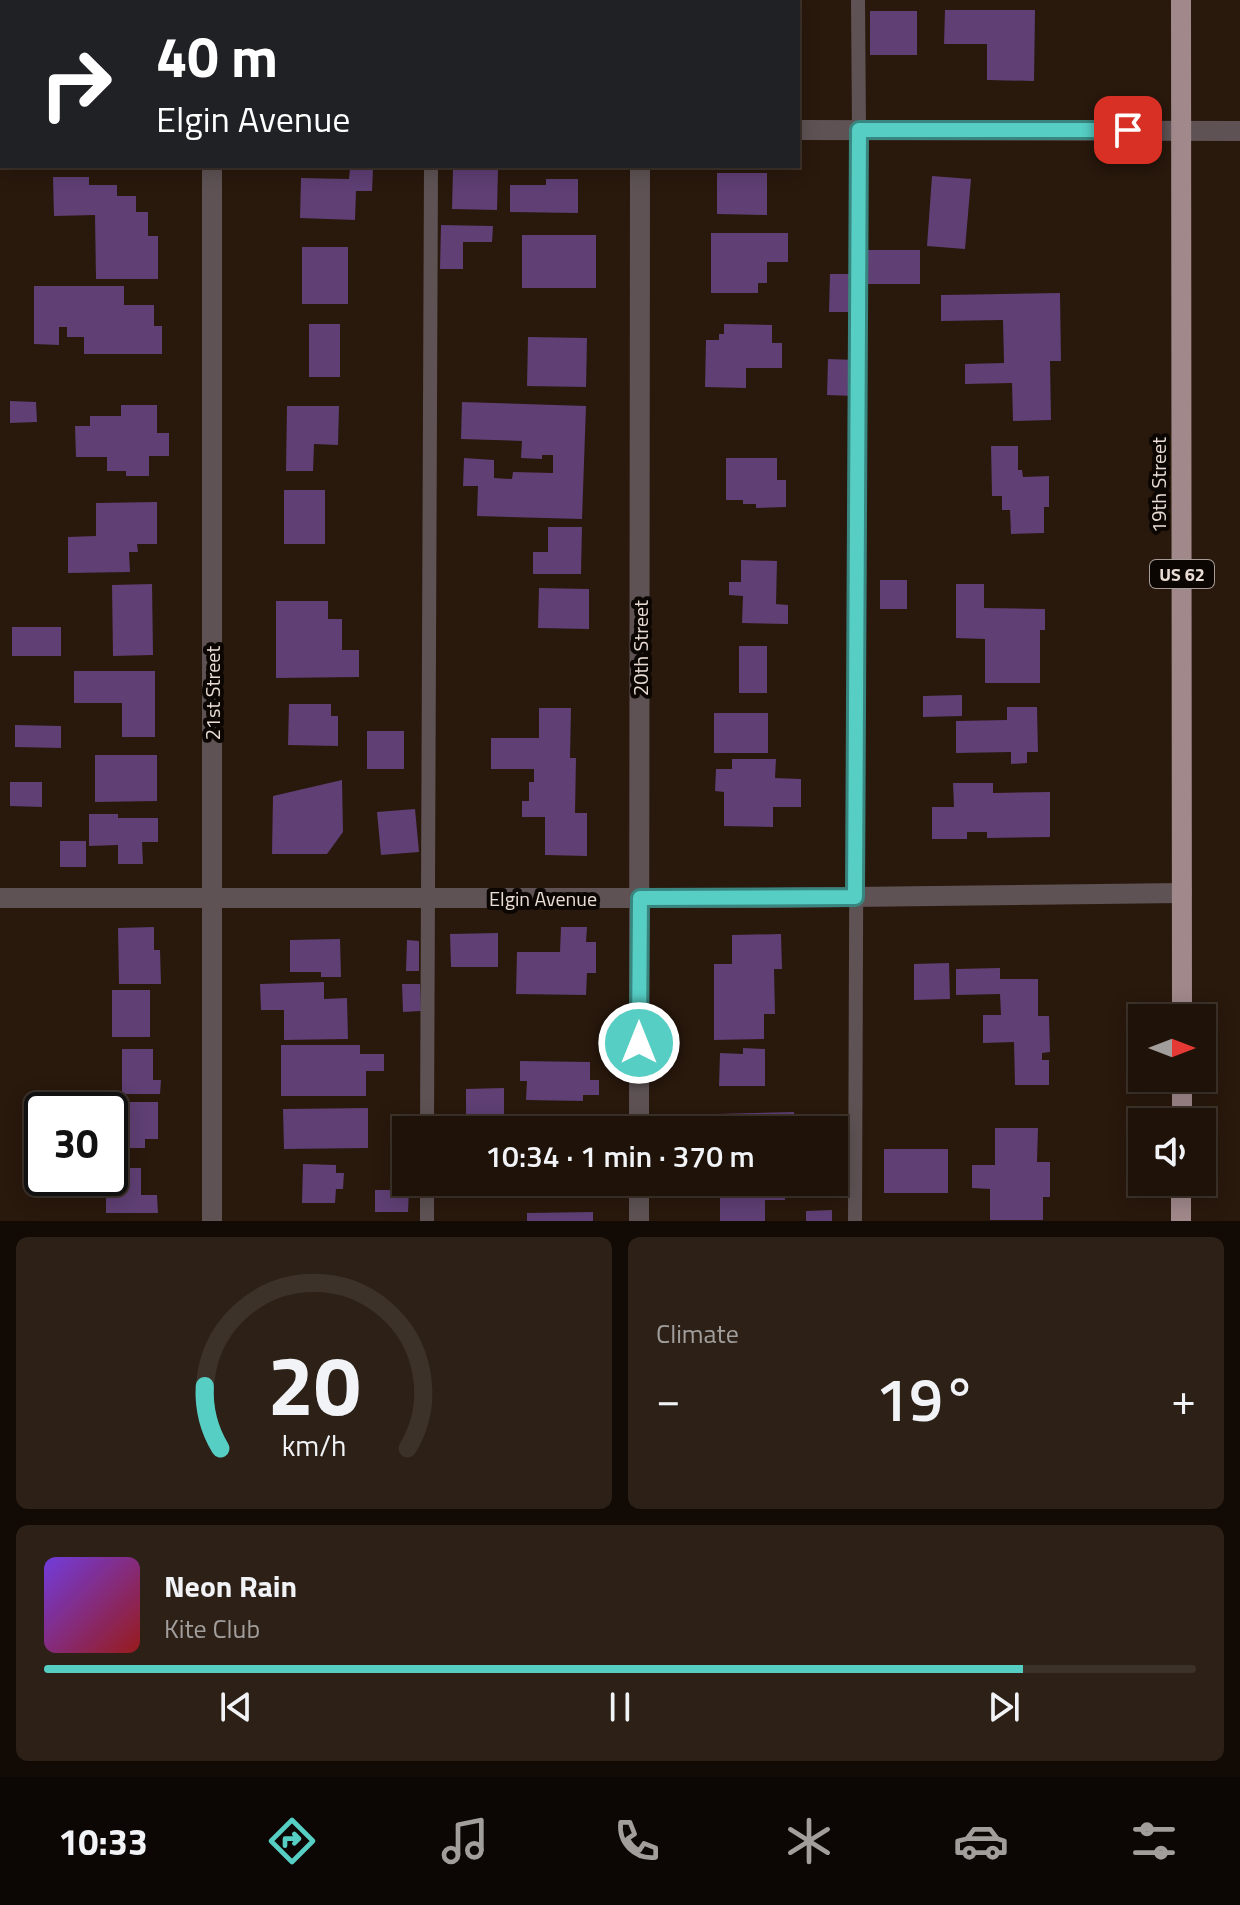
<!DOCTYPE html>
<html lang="en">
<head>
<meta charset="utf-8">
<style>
	:root { --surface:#1f1209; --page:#2c2017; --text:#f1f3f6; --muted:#a19e9c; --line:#3c322a; --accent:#56cec4 }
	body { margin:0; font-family:"Titillium Web",sans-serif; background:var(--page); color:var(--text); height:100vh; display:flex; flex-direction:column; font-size:30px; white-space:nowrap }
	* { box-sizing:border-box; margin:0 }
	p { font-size:26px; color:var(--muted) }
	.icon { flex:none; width:44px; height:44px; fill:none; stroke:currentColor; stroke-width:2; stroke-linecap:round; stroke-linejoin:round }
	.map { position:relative; height:1221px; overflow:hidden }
	.sheet { display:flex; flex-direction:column; gap:16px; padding:16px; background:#110a05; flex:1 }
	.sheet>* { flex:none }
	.hud { position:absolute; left:0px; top:0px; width:800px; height:168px; box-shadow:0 4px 20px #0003,0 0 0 2px var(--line); background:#202124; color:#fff; overflow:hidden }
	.needle { width:52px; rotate:90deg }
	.tools { position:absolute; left:1128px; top:1004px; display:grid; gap:16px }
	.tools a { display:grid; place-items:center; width:88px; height:88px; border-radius:0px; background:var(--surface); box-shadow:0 4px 20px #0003,0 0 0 2px var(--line); font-size:40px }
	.speed { position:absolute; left:24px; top:1092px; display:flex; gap:16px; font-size:40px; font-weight:700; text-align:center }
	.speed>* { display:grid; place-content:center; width:104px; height:104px; border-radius:50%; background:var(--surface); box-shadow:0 4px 20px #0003,0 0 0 2px var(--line); line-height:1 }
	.speed .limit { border:4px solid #111; border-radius:12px; background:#fff; color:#111 }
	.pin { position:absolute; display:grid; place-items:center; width:68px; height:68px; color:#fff; margin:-34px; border-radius:16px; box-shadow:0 4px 12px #0006 }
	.me { position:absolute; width:88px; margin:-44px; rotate:0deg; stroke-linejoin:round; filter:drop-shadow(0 0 6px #0008) }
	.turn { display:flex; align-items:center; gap:28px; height:168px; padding:0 24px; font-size:36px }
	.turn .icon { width:104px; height:104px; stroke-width:2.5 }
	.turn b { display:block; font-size:56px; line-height:68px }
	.big { font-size:60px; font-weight:600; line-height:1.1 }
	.sheet .tile { flex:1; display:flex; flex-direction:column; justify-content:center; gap:12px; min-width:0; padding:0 28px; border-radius:12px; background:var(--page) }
	.sheet .dial { align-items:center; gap:0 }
	.dial svg { height:208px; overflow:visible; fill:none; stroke:var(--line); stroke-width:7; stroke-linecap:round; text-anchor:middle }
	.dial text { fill:var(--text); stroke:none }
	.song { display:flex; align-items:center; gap:24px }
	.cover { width:96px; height:96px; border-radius:12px; background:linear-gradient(135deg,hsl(260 70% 55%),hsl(0 70% 35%)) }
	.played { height:8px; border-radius:4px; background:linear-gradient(90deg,var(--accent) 85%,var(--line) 85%) }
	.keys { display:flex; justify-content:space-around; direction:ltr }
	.heat { display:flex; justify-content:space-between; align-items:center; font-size:44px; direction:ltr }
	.sheet .tiles { flex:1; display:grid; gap:16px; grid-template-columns:1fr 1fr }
	.tile:last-child { grid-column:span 2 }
	.trip { position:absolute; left:392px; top:1116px; width:456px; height:80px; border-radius:0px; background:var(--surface); box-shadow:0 4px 20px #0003,0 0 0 2px var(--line); font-weight:600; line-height:80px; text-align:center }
	.dock { display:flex; height:128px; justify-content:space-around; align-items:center; background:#0c0704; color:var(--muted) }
	.dock .icon { width:56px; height:56px }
	.dock .current { color:var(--accent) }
	.dock b { font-size:36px; color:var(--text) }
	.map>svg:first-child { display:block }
</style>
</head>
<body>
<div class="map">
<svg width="1240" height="1221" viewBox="0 0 1240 1221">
	<rect width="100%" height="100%" fill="#29180c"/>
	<path fill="#5f3f74" d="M945 10H1035L1034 81 987 80V44H944Z
		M870 11H917V55H870Z
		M350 168 373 169 372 191H356L355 220 300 218 301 178 349 179Z
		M453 169 498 170 497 210 452 209Z
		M717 173H767V215L717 214Z
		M932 176 971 179 965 249 927 246Z
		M53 177H89V185H117V196H136V212H148V236H158V279H96L95 215 54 216Z
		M546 179H578V213L510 212V185H546Z
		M441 225 493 226 492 242H463V269H440Z
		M711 233H788V262H767V283H758V293H711Z
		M522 235H596V288H522Z
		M302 247H348V304H302Z
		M863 250H920V284H863Z
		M830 274H855L854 312H829Z
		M34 286H124V305H154V326H162V354H84V337H67V327H59V345L34 344Z
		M1060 293 1061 361H1050L1051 420 1013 421 1012 383 965 384V364L1004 363 1003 320 941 321V295Z
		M309 324H340V377H309Z
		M724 324 772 325V343H782V368H746V388L705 387 706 340H719V334H724Z
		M528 337 587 338 586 387 527 386Z
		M828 359 855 360 854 396 827 395Z
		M10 401 36 402 37 422 10 423Z
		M462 402 586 406 582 519 477 516 478 486H463L464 458 494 460V478L512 479 513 472 553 473V455H542V459L521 458 522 441 461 439Z
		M121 405H157V433H169V456H149V476H126V471H107V457H76L75 426H90V416H121Z
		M287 406H339L338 445 314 444 313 471H286Z
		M991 446H1018V470H1022L1023 477 1049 476V507H1044V533L1011 534 1010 510H1002V496H992Z
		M726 458H777V480H786V507L756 508V504H743V500H726Z
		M284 490H325V544H284Z
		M157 502V544H137L138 552H129L130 572 68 573V537L96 536V503Z
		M548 527H582L581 574H533V552H548Z
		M741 560 777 561 776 604 788 605V624L742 623 743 596 729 595V582H741Z
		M880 580H907V609H880Z
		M152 584 153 655 113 656 112 585Z
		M956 584H984V608L1045 609V630H1040V683H985V639L956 638Z
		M539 588 589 589V629L538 628Z
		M276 601H328V619H342V650H359V677L276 678Z
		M12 627H61V656H12Z
		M739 646H767V693H739Z
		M74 671H155V737H122V703H74Z
		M962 695V716L923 717V696Z
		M289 704H331V716H338V746L288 745Z
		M1007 707H1037L1038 752H1027V763L1011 764V752L956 753V721L1007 720Z
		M539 708H571L570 758H576L575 813H587V856L545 855V817H522V801H529V782H534V769H491V738H539Z
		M714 713H768V753H714Z
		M15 725 61 726V748L15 747Z
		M367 731H404V769H367Z
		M95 755H157V801L95 802Z
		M732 759H776L775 778 801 779V807H773V827L724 826V792L715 791 716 769H732Z
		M342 780 343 832 327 854H272L273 796Z
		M10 782H42V807L10 806Z
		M953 783H993V793L1050 792V837L987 838V832H967V839H932V807H954Z
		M415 809 419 852 381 855 377 812Z
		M89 814H118V818H158V842H142L143 864H118V845L89 846Z
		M60 841H86V867H60Z
		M154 927V950H160L161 984H119L118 928Z
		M561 927H587L586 942H596V973H587L586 995 516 994 517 952H560Z
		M498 933V967H451L450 934Z
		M781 934 782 969H774L775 1014H764V1039L714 1040V964H732V935Z
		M340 939 341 977H321V972H290V940Z
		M407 940 419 941V971H406Z
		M949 963 950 999 914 1000V964Z
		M1000 968V979H1038V1016H1049L1050 1052 1042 1053V1060H1049V1085H1015L1014 1042 983 1043V1015H1001L1000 994 956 995V969Z
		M324 982V999L347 998 348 1039 284 1040V1010H261L260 984Z
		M402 984H420L421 1011 403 1012Z
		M112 990H150V1037H112Z
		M281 1045H360V1054H384V1071H366V1096H281Z
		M743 1048 765 1049V1086H719L720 1053 743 1054Z
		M122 1049H153V1080H161L160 1094H122Z
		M520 1061 590 1062V1080H599V1095H583V1101L526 1100 527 1081H520Z
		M504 1088V1116H466V1089Z
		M115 1102H158V1139H145V1148H111L110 1125 116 1124Z
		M368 1108V1148L284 1149 283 1109Z
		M794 1112 795 1130H717V1114Z
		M455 1122 495 1123V1130H454Z
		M995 1128H1038L1037 1162H1050V1197H1043V1220H990V1189L972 1188V1165H995Z
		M884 1149H948V1193H884Z
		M303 1164 336 1165V1173H344L343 1189H336L335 1203H302Z
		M110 1168H141V1195H157L158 1213H106V1178H110Z
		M528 1182H592V1189H528Z
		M785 1183V1200H765V1221H720V1184Z
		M375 1190H409L408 1212H375Z
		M832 1210V1221H806V1211Z
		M593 1212V1221H527V1213Z"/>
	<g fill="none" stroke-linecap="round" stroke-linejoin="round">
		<path stroke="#5e5254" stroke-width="14" d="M430 0V2
			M427 1130 431 166
			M427 1182V1221
			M855 1221 859 130 858 0"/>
		<path stroke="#5e5254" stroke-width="20" d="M212 0V2
			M640 2V0
			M0 898H767L1182 893
			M639 1130 640 166
			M212 1221V166
			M639 1221V1182"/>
		<path stroke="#5e5254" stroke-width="20" d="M0 130H2
			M798 130 1240 131"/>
		<path stroke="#a0888b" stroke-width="20" d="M1181 0 1182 1018
			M1182 1122V1078
			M1181 1221V1182"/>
	</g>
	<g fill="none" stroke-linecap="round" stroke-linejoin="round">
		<defs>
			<path id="route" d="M639 1043 640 898 855 897 859 130H1128"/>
		</defs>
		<use href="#route" stroke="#38867f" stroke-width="20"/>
		<use href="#route" stroke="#56cec4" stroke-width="14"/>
	</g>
	<g text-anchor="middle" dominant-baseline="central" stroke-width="8" stroke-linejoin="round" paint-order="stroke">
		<rect fill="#0c0603" stroke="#a79c96" stroke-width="2" x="1150" y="560" width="64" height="28" rx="6"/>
		<g font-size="18" font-weight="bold" fill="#e9ddd5">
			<text x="1182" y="574">US 62</text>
		</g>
		<g font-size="20" fill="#e9ddd5" stroke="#0c0603">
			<text transform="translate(1158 485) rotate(-90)">19th Street</text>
			<text transform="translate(640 648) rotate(-90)">20th Street</text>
			<text transform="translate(212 693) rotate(-90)">21st Street</text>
			<text x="543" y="898">Elgin Avenue</text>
		</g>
	</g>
</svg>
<div class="tools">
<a><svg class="needle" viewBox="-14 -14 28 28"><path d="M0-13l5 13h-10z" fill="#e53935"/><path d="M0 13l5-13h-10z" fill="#a19e9c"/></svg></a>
<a><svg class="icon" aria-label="sound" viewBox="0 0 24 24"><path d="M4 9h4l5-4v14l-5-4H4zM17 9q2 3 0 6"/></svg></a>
</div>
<div class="speed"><div class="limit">30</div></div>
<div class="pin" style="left:1128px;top:130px;background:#d93025"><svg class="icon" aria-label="arrive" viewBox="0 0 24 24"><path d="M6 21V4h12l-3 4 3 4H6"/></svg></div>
<svg class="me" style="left:639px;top:1043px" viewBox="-20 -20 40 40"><circle r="17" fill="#56cec4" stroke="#fff" stroke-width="3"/><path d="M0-11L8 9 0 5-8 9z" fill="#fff"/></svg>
<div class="trip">10:34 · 1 min · 370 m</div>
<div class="hud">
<div class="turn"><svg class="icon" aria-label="right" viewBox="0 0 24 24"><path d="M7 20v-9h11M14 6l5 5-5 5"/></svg><div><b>40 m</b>Elgin Avenue</div></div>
</div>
</div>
<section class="sheet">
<div class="tiles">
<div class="tile dial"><svg viewBox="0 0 100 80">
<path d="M14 69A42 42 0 1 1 86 69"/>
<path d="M14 69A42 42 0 0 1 8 45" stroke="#56cec4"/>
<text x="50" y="56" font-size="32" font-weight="700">20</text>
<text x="50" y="72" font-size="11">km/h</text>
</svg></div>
<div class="tile"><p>Climate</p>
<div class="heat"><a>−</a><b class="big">19°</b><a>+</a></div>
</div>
<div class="tile">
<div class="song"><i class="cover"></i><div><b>Neon Rain</b><p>Kite Club</p></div></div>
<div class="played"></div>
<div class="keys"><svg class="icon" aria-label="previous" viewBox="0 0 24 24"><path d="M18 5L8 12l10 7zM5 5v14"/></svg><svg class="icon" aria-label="pause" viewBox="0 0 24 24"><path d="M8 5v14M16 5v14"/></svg><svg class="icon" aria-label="next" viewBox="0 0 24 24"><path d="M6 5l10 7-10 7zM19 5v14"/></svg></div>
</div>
</div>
</section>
<nav class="dock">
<b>10:33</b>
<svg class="icon current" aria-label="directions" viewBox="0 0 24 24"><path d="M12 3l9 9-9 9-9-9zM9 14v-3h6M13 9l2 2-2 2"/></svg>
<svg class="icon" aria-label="music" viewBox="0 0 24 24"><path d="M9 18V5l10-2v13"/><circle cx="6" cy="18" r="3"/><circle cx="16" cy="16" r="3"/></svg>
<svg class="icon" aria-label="phone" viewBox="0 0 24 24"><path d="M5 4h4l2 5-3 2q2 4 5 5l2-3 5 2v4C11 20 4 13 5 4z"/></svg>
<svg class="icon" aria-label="climate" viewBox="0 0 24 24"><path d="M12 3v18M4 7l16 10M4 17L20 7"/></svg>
<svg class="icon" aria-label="car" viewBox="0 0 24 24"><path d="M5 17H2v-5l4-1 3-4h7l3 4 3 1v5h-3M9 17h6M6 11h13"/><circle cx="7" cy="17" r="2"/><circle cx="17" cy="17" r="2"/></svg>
<svg class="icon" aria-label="filters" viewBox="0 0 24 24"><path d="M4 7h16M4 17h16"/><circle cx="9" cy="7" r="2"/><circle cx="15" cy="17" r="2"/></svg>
</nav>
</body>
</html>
